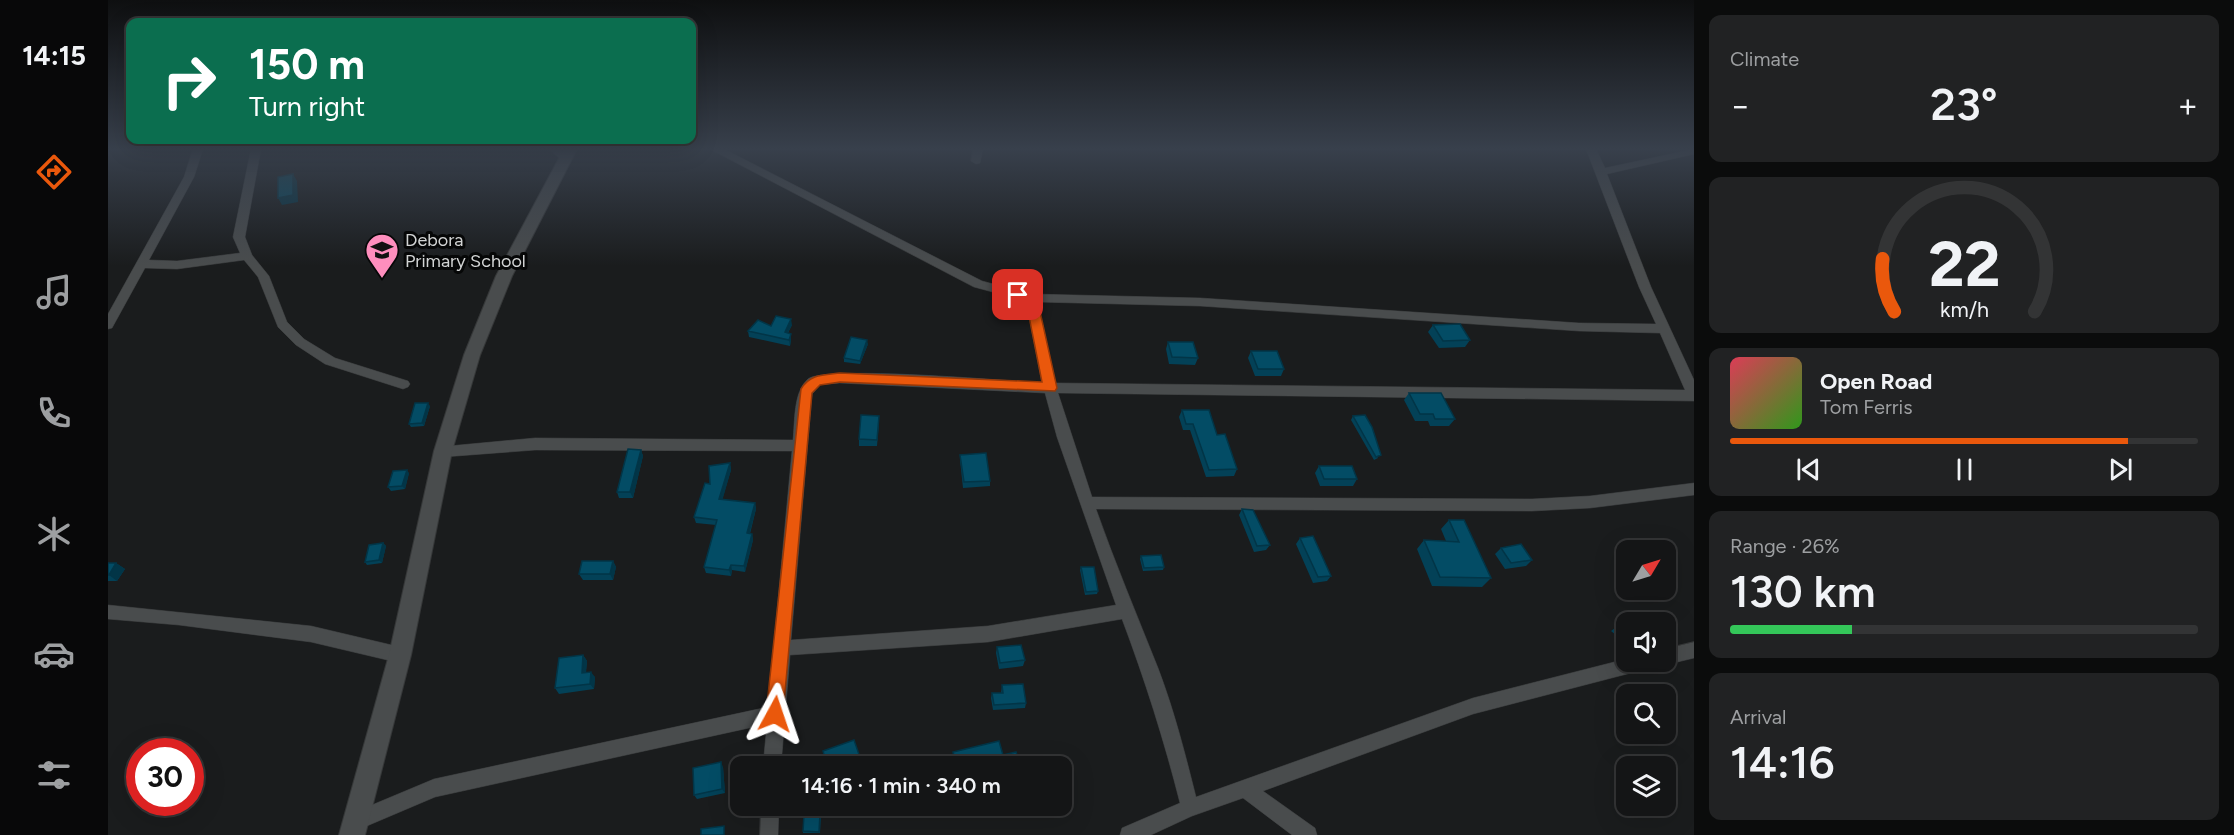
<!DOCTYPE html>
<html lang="en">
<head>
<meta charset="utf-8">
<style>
	:root { --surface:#141516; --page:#212223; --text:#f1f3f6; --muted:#9d9fa1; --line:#333435; --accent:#ea580c }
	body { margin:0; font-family:Figtree,sans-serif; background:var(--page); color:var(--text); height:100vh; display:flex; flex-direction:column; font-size:22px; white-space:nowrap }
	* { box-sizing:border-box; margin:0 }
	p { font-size:20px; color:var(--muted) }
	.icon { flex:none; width:33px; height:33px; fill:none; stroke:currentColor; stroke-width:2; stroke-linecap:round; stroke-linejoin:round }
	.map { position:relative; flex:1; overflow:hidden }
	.sheet { display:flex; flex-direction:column; gap:15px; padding:15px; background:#0b0c0c; width:540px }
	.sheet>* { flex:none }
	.hud { position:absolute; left:18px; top:18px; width:570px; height:126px; border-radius:12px; box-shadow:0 6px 24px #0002,0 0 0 2px var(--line); background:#0b6e4f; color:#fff; overflow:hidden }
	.needle { width:39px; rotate:52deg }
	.fabs { position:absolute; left:1508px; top:540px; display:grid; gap:12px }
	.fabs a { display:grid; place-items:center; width:60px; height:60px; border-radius:12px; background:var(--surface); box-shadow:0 6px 24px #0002,0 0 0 2px var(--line); font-size:30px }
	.speed { position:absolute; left:18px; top:738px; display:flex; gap:12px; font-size:30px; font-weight:700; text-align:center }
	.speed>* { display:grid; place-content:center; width:78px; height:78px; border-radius:50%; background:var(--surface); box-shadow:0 6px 24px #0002,0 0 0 2px var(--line); line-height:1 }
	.speed .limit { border:9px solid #d22; background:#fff; color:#111 }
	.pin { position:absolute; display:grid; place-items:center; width:51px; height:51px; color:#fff; margin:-26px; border-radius:12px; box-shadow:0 3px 9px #0006 }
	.me { position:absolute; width:66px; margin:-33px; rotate:5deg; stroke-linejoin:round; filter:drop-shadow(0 0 4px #0008) }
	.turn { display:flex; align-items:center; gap:21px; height:126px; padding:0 24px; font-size:27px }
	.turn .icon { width:78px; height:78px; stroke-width:2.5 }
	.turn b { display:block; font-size:42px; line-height:51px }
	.big { font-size:45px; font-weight:600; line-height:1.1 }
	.sheet .tile { flex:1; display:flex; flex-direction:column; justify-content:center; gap:9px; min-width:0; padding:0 21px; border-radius:12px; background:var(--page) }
	.sheet .dial { align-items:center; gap:0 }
	.dial svg { height:156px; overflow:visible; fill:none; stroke:var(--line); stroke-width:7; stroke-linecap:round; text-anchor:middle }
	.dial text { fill:var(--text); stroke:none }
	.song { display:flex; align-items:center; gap:18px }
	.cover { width:72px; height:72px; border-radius:9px; background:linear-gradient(135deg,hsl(350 70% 55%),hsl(110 70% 35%)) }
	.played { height:6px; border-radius:3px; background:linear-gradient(90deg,var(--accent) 85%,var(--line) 85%) }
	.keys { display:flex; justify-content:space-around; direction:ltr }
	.heat { display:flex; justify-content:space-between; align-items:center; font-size:33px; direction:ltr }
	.charge { height:9px; border-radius:4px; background:linear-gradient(90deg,#34c759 26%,var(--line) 0) }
	.trip { position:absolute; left:622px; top:756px; width:342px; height:60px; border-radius:12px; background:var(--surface); box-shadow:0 6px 24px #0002,0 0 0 2px var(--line); font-weight:600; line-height:60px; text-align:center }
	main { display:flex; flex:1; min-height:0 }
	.dock { display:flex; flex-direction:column; width:108px; justify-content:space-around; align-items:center; background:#080809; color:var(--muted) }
	.dock .icon { width:42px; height:42px }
	.dock .on { color:var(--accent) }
	.dock b { font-size:27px; color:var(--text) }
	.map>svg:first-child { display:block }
</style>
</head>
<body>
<main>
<nav class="dock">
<b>14:15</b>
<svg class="icon on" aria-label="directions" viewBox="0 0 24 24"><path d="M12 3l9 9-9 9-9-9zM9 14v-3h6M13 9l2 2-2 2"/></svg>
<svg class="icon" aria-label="music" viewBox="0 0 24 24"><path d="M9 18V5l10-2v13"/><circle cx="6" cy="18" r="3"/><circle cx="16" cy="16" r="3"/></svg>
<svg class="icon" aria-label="phone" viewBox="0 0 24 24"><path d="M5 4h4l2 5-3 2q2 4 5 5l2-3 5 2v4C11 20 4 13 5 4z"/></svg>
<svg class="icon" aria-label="climate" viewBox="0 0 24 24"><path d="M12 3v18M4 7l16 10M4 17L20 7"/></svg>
<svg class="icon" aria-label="car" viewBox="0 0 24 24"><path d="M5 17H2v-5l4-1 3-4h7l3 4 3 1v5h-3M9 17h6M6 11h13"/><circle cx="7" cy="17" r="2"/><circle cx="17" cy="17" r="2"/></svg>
<svg class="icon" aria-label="filters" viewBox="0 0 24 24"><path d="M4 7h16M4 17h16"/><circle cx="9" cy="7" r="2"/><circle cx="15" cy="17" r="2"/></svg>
</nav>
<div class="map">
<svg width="1586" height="835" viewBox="0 0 1586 835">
	<rect width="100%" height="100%" fill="#1a1c1d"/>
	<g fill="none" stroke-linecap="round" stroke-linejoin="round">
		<defs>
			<path id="street" d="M85 149H95L86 177 41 260 69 261 132 253 125 237 143 149H153L137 237 144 255 161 276 179 322 196 339 227 358 300 381 302 384 300 387 295 389 217 364 188 345 170 327 150 277 136 260 69 269 37 268 4 328 0 329V314L76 177Z
				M441 149H452L461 159 456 162Z
				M602 149H616L874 281 923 294 1092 298 1471 323 1548 324 1531 287 1478 149H1488L1497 168 1586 149V154L1499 174 1543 287 1586 380V401L950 393 984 497 1424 499 1482 496 1586 483V495L1482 508 1424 511 988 509C1007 563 1029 615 1050 668 1066 710 1077 753 1088 797L1365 698 1518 659V662H1544L1542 668 1365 714 1155 791 1207 828 1209 835H1184L1135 798 1084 816 1043 835H1012L1014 828 1072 803C1056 740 1037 680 1014 619L880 642 682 655 673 766H655L659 724 327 797 247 831 240 829 238 822 240 815 326 779 660 707 684 451 427 450 335 457 330 455 328 451 330 447 427 438 685 440C687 422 685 392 700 379 717 365 901 381 934 383L918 301 866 287ZM930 302 1092 306 1471 331 1552 333 1577 390 947 383ZM732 383 937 393 949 437 1008 605 880 626 683 640 704 394 712 385Z
				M865 149H875L872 163 868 164 863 161Z
				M0 605 203 626 292 647 298 649 300 655 298 661 292 663 203 642 71 625 0 619Z
				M1586 642V658L1557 665 1551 663 1557 662V649Z
				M653 806H671L670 835H652Z"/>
			<path id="secondary" d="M456 149H469L404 276 372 355 344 451 303 655 257 835H231L281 655 326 451 356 355 388 276Z"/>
		</defs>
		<use href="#street" stroke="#363839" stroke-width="1"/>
		<use href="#secondary" stroke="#363839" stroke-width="2"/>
		<use href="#street" fill="#494c4d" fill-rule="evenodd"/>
		<use href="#secondary" fill="#494c4d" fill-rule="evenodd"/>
	</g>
	<path fill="#034157" d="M684 325 680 333 683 340 682 346 641 337 640 331Z
		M1325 325 1362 340 1357 347 1331 348 1320 332Z
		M1060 342 1090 358 1087 365 1061 364 1058 349Z
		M760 344 752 364 736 362V358Z
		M1143 351 1176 369 1173 376H1147L1140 358Z
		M1301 393 1347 419 1341 426H1322L1320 421H1307L1296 400Z
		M322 406 316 426 303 427 301 424Z
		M1074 410 1109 435 1129 469 1126 476 1098 477 1082 430H1075L1071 417Z
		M1245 416 1270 458 1266 460 1243 420Z
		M771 422 769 446H751V439Z
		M533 450 535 456 525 498H511L509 492Z
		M852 455 882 481V486L855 488 852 460Z
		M622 463 623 470 614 500 647 503 648 509 642 534H644L645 540 637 572 624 570 623 576 598 573 596 567 608 525 588 523 586 517 602 484Z
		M1211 466 1249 479 1245 486H1212L1207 473Z
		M301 473 297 489 283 491 280 487Z
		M1134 509 1162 545 1158 550 1146 552 1131 515Z
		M1341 520 1383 578 1374 587 1324 586 1309 549 1316 540 1338 541 1333 529Z
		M1192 538 1223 576 1219 581 1205 583 1188 544Z
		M275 543 278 546 274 563 259 565 257 562Z
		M1393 548 1424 560 1418 566 1397 569 1387 554Z
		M1033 556 1056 567 1055 570 1035 571 1032 559Z
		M505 561 508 567 505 580H475L471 574Z
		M0 563H8L17 569 9 581H0Z
		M973 567 990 591 989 594 977 595 972 570Z
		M1527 613 1518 622V643L1503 631Z
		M889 647 917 660 915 666 891 669 888 653Z
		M475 655 479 661 478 673 487 677 486 689 451 694 447 688Z
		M894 685 918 703 917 708 885 710 883 698 884 693H893Z
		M845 752 895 755 913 766H847L844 759Z
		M615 767 617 793 589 799 586 795Z
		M842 806H865L864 811 845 816Z
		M713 816 712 833H695V831Z"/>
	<path fill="#023547" d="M185 174 189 181 190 202 174 205 170 198Z
		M683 319 684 325 677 338V332Z
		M683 334V340L682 346 681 340Z
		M759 340 760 344 752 364V361Z
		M320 403 322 406 316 426 314 423Z
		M533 450 535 456 525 498 522 492Z
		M622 463 623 470 613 505 611 499Z
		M299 470 301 473 297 489 294 486Z
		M647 503 648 509 640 539 639 533Z
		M644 534 645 540 637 572 636 566Z
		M275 543 278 546 274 563 271 560Z
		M505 561 508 567 505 580 502 574Z
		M8 563 17 569 9 581 1 575Z
		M623 565 624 570 623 576 621 570Z
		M475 655 479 661 477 678 474 673Z
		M483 672 487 677 486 689 482 684Z
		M613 762 615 767 617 793 614 789Z
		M862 806H865L864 811 845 816 846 810Z"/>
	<path fill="#034c65" stroke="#023547" stroke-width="1.5" d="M185 174V195L170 198V177Z
		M668 316 683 319 677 332 683 334 681 340 640 331 650 320 663 326Z
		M1352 324 1362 340 1335 341 1325 325Z
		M743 337 759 340 752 361 736 358Z
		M1060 342H1085L1090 358 1064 357Z
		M1143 351H1169L1176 369H1150Z
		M1301 393H1333L1347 419H1327L1325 414H1312Z
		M307 403H320L314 423 301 424Z
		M1074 410H1101L1109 435 1117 434 1129 469 1101 470 1085 424H1078Z
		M753 415 771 416 769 440 751 439Z
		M1257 415 1264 427 1273 455 1268 457 1245 416Z
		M520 449 533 450 522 492H509Z
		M878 453 882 481 856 482 852 455Z
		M622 463 611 499 647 503 639 533 644 534 636 566 623 565 621 570 596 567 609 520 586 517 597 483 602 484 601 466Z
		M1211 466H1244L1249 479H1216Z
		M299 470 294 486 280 487 285 471Z
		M1134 509 1145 510 1162 545 1149 546Z
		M1341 520H1356L1383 578 1332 577 1316 540 1351 542Z
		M1205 536 1223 576 1210 577 1192 538Z
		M275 543 271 560 257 562 261 545Z
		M1413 544 1424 560 1403 563 1393 548Z
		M1053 555 1056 567 1036 568 1033 556Z
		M474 561H505L502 574H471Z
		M0 563H8L1 575H0Z
		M973 567H986L990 591 978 592Z
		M1527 613 1539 622H1518V631L1511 626Z
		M913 645 917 660 892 663 889 647Z
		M475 655 474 673 483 672 482 684 447 688 451 658Z
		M915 684 918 703 886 705 884 693H895L894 685Z
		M746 740 755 766H719L715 751Z
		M891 741 895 755 908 752 913 766H849L845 752Z
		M613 762 614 789 586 795 585 768Z
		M845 806H862L846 810Z
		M696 814H712L711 832 695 831Z
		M616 826V835H593V829Z"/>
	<linearGradient id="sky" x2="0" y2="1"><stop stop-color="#0e0f10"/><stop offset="0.56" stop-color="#38404c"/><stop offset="1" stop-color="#38404c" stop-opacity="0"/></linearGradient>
	<rect width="1586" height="266" fill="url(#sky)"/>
	<path fill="#ea580c" stroke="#983908" stroke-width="1.5" d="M910 291 928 295 929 298 949 388 947 391 732 382 712 385 704 393 675 714 673 720 667 722 660 720 658 714 693 389C702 374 715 375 732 373L934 382 918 301 906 298 904 295Z"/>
	<defs>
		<symbol id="school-pin" viewBox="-11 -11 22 30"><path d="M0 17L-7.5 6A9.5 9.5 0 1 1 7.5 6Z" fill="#fe8ebd" stroke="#060707"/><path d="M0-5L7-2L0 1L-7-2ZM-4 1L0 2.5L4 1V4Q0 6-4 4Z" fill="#111"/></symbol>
	</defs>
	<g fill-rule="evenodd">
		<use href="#school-pin" x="255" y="231" width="38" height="52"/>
	</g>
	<g text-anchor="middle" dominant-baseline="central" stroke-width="6" stroke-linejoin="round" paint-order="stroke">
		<g font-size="18" fill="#d2d4d4" stroke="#060707" text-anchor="start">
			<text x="297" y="240">Debora<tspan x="297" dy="21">Primary School</tspan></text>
		</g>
	</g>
</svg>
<div class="fabs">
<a><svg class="needle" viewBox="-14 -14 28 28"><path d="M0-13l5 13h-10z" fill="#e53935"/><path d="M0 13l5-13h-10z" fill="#9d9fa1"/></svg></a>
<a><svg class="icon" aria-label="sound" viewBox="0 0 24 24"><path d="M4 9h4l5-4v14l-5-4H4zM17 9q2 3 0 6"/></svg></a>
<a><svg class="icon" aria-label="search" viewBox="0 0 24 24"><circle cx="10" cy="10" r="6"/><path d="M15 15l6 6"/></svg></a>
<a><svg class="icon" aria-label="layers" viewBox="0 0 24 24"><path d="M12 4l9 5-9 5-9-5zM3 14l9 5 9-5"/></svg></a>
</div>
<div class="speed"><div class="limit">30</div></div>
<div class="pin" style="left:910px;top:295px;background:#d93025"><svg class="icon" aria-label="arrive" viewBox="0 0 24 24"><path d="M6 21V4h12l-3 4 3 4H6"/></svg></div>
<svg class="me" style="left:667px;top:714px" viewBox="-20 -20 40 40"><path d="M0-17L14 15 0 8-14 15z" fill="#ea580c" stroke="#fff" stroke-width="4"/></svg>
<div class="trip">14:16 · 1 min · 340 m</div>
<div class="hud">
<div class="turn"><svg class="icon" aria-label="right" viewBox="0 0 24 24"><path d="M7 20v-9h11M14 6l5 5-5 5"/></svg><div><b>150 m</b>Turn right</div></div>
</div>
</div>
<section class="sheet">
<div class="tile"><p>Climate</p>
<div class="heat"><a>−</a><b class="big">23°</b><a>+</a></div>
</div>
<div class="tile dial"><svg viewBox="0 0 100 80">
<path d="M14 69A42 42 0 1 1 86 69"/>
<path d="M14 69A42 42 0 0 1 8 42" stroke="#ea580c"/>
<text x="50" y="56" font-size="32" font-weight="700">22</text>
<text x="50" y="72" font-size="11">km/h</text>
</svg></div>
<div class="tile">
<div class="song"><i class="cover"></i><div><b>Open Road</b><p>Tom Ferris</p></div></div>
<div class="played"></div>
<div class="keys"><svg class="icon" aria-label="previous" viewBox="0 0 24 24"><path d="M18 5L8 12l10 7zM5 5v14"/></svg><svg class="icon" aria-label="pause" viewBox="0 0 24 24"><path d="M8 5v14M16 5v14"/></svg><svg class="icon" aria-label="next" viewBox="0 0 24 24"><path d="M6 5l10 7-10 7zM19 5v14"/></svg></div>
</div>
<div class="tile"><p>Range · 26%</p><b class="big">130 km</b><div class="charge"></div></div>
<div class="tile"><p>Arrival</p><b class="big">14:16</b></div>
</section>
</main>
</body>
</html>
